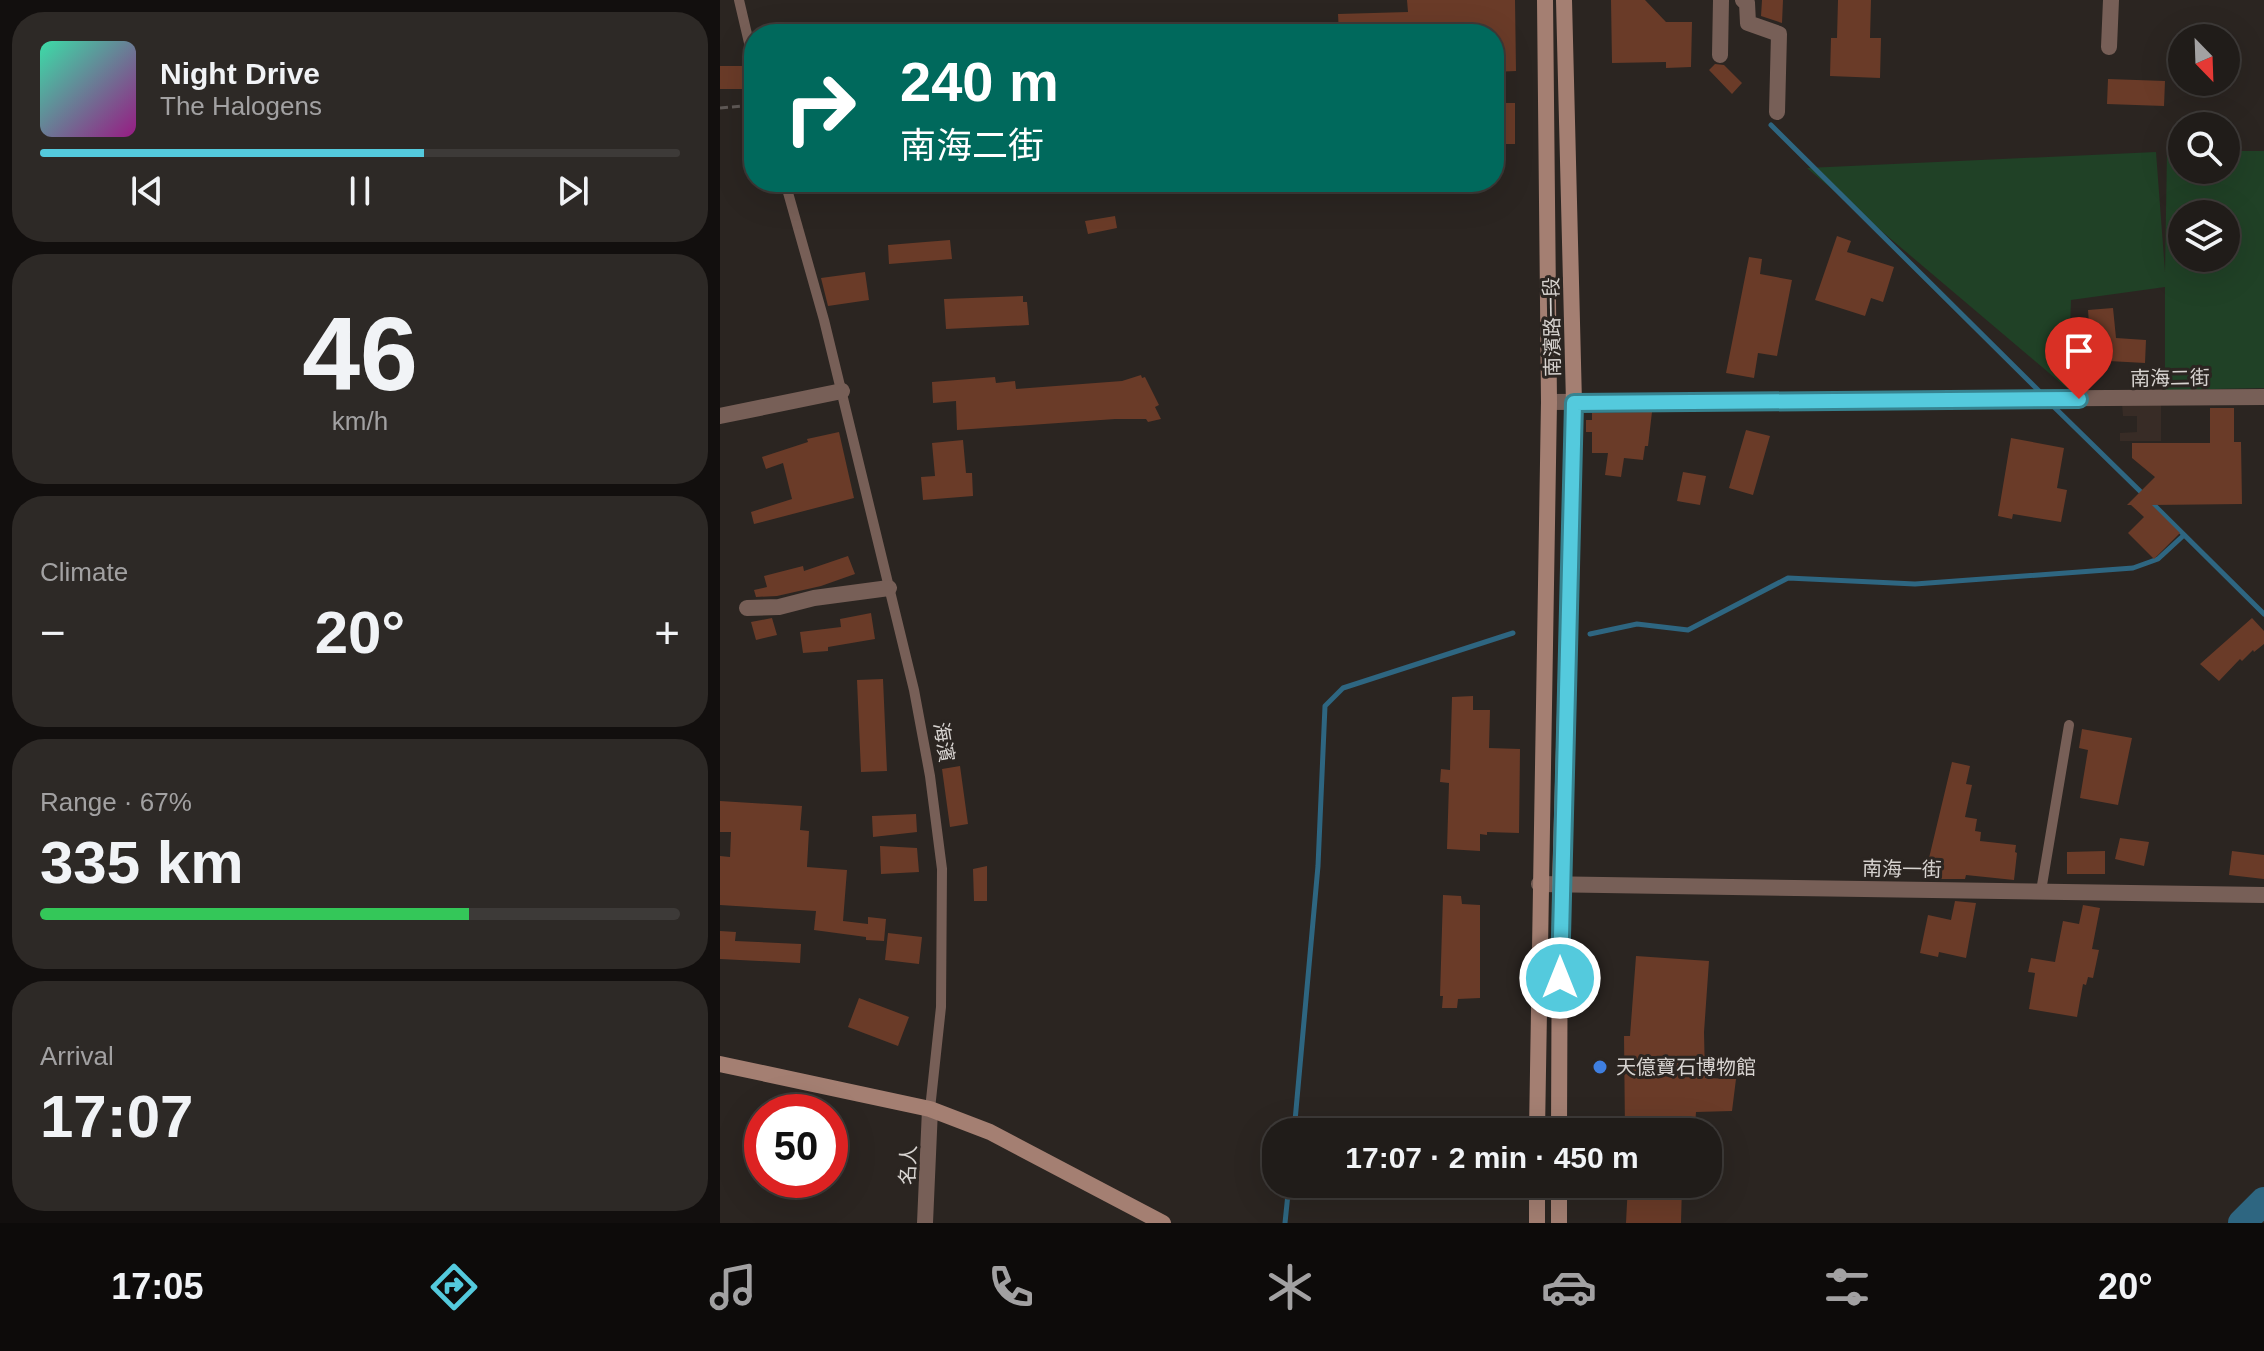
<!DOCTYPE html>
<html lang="en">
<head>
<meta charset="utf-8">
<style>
	:root { --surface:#201c19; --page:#2d2926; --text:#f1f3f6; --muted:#a2a1a2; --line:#3d3a38; --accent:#54cadd }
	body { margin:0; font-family:Arial,"Noto Sans TC",sans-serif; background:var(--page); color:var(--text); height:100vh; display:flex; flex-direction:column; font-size:30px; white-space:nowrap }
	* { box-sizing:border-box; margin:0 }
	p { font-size:26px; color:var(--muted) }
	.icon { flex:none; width:44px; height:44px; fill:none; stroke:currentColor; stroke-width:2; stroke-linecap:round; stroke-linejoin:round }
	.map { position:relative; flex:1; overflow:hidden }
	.drawer { display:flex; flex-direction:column; gap:12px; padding:12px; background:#120f0e; width:720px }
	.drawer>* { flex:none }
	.hud { position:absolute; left:24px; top:24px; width:760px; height:168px; border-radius:32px; box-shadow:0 8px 32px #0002,0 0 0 2px var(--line); background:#00695c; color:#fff; overflow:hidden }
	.needle { width:52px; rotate:157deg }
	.controls { position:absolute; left:1448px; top:24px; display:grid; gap:16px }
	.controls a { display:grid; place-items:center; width:72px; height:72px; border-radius:50%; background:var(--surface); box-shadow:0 8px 32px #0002,0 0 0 2px var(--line); font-size:40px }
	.speed { position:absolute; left:24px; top:1094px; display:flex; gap:16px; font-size:40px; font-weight:700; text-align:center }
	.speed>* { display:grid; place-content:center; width:104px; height:104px; border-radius:50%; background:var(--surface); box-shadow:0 8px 32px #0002,0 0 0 2px var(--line); line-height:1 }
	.speed .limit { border:12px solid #d22; background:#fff; color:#111 }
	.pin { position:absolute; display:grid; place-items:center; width:68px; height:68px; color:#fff; margin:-82px -34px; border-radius:50% 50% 50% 0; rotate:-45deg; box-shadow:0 0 8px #0007 }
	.pin .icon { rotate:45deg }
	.me { position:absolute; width:88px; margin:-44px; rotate:0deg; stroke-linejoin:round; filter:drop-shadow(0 0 6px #0008) }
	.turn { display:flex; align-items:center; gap:28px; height:168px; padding:0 24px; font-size:36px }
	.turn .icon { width:104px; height:104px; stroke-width:2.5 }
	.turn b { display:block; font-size:56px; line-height:68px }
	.big { font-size:60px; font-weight:700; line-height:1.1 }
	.drawer .card { flex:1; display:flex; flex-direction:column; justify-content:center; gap:12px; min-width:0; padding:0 28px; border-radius:32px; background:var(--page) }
	.drawer .dial { align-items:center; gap:0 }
	.dial b { font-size:104px; line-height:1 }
	.song { display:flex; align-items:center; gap:24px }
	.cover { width:96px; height:96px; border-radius:12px; background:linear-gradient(135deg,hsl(160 70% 55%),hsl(310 70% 35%)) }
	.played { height:8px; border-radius:4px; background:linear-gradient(90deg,var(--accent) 60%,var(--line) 60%) }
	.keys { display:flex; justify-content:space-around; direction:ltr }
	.heat { display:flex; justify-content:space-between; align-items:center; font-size:44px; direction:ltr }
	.charge { height:12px; border-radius:6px; background:linear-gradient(90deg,#34c759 67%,var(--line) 0) }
	.trip { position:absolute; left:542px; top:1118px; width:460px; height:80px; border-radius:32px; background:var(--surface); box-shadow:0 8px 32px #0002,0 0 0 2px var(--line); font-weight:700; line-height:80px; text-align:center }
	.menu { display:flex; height:128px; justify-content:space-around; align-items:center; background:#0d0b0a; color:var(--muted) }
	.menu .icon { width:56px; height:56px }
	.menu .active { color:var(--accent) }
	.menu b { font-size:36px; color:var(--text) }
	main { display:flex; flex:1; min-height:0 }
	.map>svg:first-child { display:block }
</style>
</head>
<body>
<main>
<section class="drawer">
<div class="card">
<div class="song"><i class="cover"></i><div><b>Night Drive</b><p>The Halogens</p></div></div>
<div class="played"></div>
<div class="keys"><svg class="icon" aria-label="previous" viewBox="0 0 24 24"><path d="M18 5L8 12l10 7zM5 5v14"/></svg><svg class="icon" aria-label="pause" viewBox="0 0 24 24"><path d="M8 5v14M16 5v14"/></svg><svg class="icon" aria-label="next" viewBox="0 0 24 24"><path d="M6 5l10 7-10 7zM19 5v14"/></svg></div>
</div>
<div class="card dial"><b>46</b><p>km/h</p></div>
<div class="card"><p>Climate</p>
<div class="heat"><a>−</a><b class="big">20°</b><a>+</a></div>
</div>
<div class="card"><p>Range · 67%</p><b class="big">335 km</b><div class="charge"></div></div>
<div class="card"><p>Arrival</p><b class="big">17:07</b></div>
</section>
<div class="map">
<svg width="1544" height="1223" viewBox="0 0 1544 1223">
	<rect width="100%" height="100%" fill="#2b2521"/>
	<path fill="#382c26" d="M1402 404H1441V441H1400V433L1417 432V416H1403Z"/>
	<path fill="#204126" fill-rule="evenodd" d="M1506 151H1544V388L1445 390V287L1351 300 1348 389 1087 168 1436 152 1445 272 1447 152H1462V170H1506ZM1462 214H1506V258H1462Z"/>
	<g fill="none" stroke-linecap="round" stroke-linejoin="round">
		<path stroke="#2e6681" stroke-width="5" d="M1051 125 1322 394
			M1331 404 1424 495
			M1431 502 1544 614
			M870 634 917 624 968 630 1068 578 1195 584 1413 568 1438 559 1464 535
			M574 1132 598 866 605 706 623 688 793 633
			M565 1223 569 1184"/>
		<path stroke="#2e6681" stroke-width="28" d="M1522 1223 1544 1201"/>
	</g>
	<path fill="#6a3b28" d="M687 0H795L796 71 774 72V34H733L732 32 619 34 618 14 688 12Z
		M891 0H925L946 22H972L971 67 946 68V62L892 63Z
		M1042 0H1063L1062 23 1041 16Z
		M1118 0H1151L1150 38H1161L1160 78 1110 76 1111 38H1117Z
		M995 64 1004 65 1022 83 1012 94 989 70Z
		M0 66H24V89H0Z
		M1388 79 1445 81 1444 106 1387 104Z
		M774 103H795V144H774Z
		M395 216 397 228 368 234 365 221Z
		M1117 236 1131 241 1127 252 1174 267 1163 302 1151 298 1145 316 1095 300Z
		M230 240 232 259 169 264 168 245Z
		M1029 257 1042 259 1040 274 1072 280 1057 356 1038 353 1034 378 1006 373Z
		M145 272 149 300 108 306 101 278Z
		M303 296V302H307L309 325 226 329 224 299Z
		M1393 308 1396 338 1426 340 1425 363 1352 359 1354 336 1370 338 1368 310Z
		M421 375 422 378 425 377 439 405 435 407 441 419 428 422 426 419H395L237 430 236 401 213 403 212 382 275 377 276 383 295 381 296 389 402 381Z
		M1490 408H1514V442H1521L1522 504 1432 505 1460 533 1434 559 1408 533 1424 517 1411 505H1407L1435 477 1412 458V443H1490Z
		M932 412 928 446H925L923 460 904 458 901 477 885 475 888 453H872V432H866V420H872V413Z
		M1026 430 1050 436 1033 495 1009 488Z
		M119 432 134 498 34 524 31 512 72 499 63 463 46 469 42 457 88 442 87 439Z
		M1291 438 1344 448 1337 488 1347 490 1341 522 1293 514 1292 519 1278 516Z
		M243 440 246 473H252L253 496 203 500 201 477 215 476 212 443Z
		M963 472 986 476 980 505 957 501Z
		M128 556 135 574 101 586 57 596 36 597 34 590 47 587 44 576 83 566 84 571Z
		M151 613 155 639 108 647V651L83 653 80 632 121 627 120 619Z
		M52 618 57 635 36 640 31 622Z
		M1532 618 1544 631V644L1534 652 1533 650 1522 661 1520 659 1499 681 1480 664Z
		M163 679 167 771 141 772 137 680Z
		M753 696V710H770L769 748 800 749 799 833 767 832V835L760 834V851L727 849 729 783 720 782 721 769 730 770 732 697Z
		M1362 729 1412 738 1398 805 1360 798 1368 750 1359 748Z
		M1232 762 1250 766 1246 784 1252 785 1245 817 1257 819 1255 831 1261 832 1260 841 1296 845 1295 852 1297 853 1294 880 1246 875 1245 879H1204Z
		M240 766 248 824 230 827 222 769Z
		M0 801 82 806 80 830 89 831 87 867 127 870 123 921 148 924V917L166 919 164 941 146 940V937L94 930 96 911 0 905V856L10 857 11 832H0Z
		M196 814 197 832 153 837 152 816Z
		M1400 838 1429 842 1424 866 1395 859Z
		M160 846 197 848 199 872 161 874Z
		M1385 851V874H1347V852Z
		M1512 851 1544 855V879L1509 875Z
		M267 866V901H254L253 869Z
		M723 895 741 896 742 904 760 905V998L738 999 737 1008H722L723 996H720Z
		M1235 901 1256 903 1246 958 1219 952 1218 957 1200 953 1208 915 1231 920Z
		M1363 905 1380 908 1372 949 1379 950 1373 978 1368 977 1366 985 1363 984 1357 1017 1309 1009 1315 973 1308 972 1311 958 1335 962 1343 921 1359 924Z
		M0 931 16 932 15 941 81 944 80 963 0 959Z
		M168 933 202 937 199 964 165 960Z
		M916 956 989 961 984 1032 985 1078 1016 1079 1012 1111 976 1112 975 1126H961L960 1132H905L904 1036H910Z
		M139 998 189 1017 178 1046 128 1027Z
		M908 1184H962L961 1223H906Z"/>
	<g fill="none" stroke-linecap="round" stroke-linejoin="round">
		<path stroke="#5f5956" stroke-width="3" stroke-dasharray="8 4" stroke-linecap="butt" d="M0 108 34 105"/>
		<path stroke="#775f57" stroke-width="10" d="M19 0 34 64
			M65 182 104 320 194 690 210 776 222 869 221 1007 210 1109
			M1321 891 1349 725"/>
		<path stroke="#775f57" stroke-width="16" d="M1023 0 1027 3 1028 23 1059 34 1057 112
			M1389 47 1391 0
			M1000 55 1001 0
			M829 402 1544 397
			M0 416 122 391
			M27 608 59 607 94 598 169 588
			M819 884 1544 895
			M205 1223 210 1109"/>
		<path stroke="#a47f72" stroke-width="16" d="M0 1064 210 1109 270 1132 443 1223
			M817 1132 829 402 825 0
			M839 1132 840 885 854 403 844 0
			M817 1223V1184
			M839 1223V1184"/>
	</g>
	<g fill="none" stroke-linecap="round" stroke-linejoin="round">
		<defs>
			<path id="route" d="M840 978 854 403 1359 399"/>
		</defs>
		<use href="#route" stroke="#378390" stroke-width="20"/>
		<use href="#route" stroke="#54cadd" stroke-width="14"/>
	</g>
	<circle fill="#3f7fe0" stroke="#2b2521" stroke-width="3" cx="880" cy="1067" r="8"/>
	<g text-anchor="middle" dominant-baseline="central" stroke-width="6" stroke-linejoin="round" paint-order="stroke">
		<g font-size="20" fill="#d7d3d0" stroke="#2b2521">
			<text transform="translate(832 327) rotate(-91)">南濱路一段</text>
			<text transform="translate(1450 378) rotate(-1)">南海二街</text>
			<text transform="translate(224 742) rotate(80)">海濱</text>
			<text transform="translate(1182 869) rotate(1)">南海一街</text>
			<text transform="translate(188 1165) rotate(-87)">名人</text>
		</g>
		<g font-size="20" fill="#d7d3d0" stroke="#2b2521" text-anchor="start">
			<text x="896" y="1067">天億寶石博物館</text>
		</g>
	</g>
</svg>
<div class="controls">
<a><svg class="needle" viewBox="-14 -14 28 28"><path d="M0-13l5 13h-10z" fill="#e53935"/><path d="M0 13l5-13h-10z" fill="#a2a1a2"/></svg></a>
<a><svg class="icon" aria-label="search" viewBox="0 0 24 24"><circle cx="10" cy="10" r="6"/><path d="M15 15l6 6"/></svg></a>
<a><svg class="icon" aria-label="layers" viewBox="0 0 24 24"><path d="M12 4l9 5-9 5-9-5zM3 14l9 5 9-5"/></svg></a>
</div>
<div class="speed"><div class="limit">50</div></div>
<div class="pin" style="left:1359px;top:399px;background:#d93025"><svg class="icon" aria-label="arrive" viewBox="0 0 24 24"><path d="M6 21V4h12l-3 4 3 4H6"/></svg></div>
<svg class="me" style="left:840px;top:978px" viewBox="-20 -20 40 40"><circle r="17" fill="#54cadd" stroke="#fff" stroke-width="3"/><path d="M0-11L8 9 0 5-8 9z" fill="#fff"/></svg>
<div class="trip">17:07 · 2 min · 450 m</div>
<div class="hud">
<div class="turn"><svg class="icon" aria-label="right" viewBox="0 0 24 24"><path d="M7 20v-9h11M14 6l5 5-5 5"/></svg><div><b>240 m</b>南海二街</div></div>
</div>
</div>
</main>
<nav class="menu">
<b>17:05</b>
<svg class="icon active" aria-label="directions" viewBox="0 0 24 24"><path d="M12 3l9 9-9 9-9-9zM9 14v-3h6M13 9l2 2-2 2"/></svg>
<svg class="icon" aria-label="music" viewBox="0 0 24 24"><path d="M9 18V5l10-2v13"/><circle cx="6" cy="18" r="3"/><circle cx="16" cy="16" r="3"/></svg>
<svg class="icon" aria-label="phone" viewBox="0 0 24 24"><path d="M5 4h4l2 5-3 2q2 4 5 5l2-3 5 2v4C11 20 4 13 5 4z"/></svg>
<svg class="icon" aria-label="climate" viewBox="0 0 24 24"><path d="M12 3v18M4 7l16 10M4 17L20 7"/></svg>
<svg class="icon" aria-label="car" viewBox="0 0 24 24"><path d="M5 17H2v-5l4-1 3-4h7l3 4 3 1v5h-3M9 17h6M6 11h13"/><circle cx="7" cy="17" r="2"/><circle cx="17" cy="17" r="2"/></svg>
<svg class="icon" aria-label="filters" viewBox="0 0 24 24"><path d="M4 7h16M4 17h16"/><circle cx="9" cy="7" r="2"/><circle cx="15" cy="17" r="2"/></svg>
<b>20°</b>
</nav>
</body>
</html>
